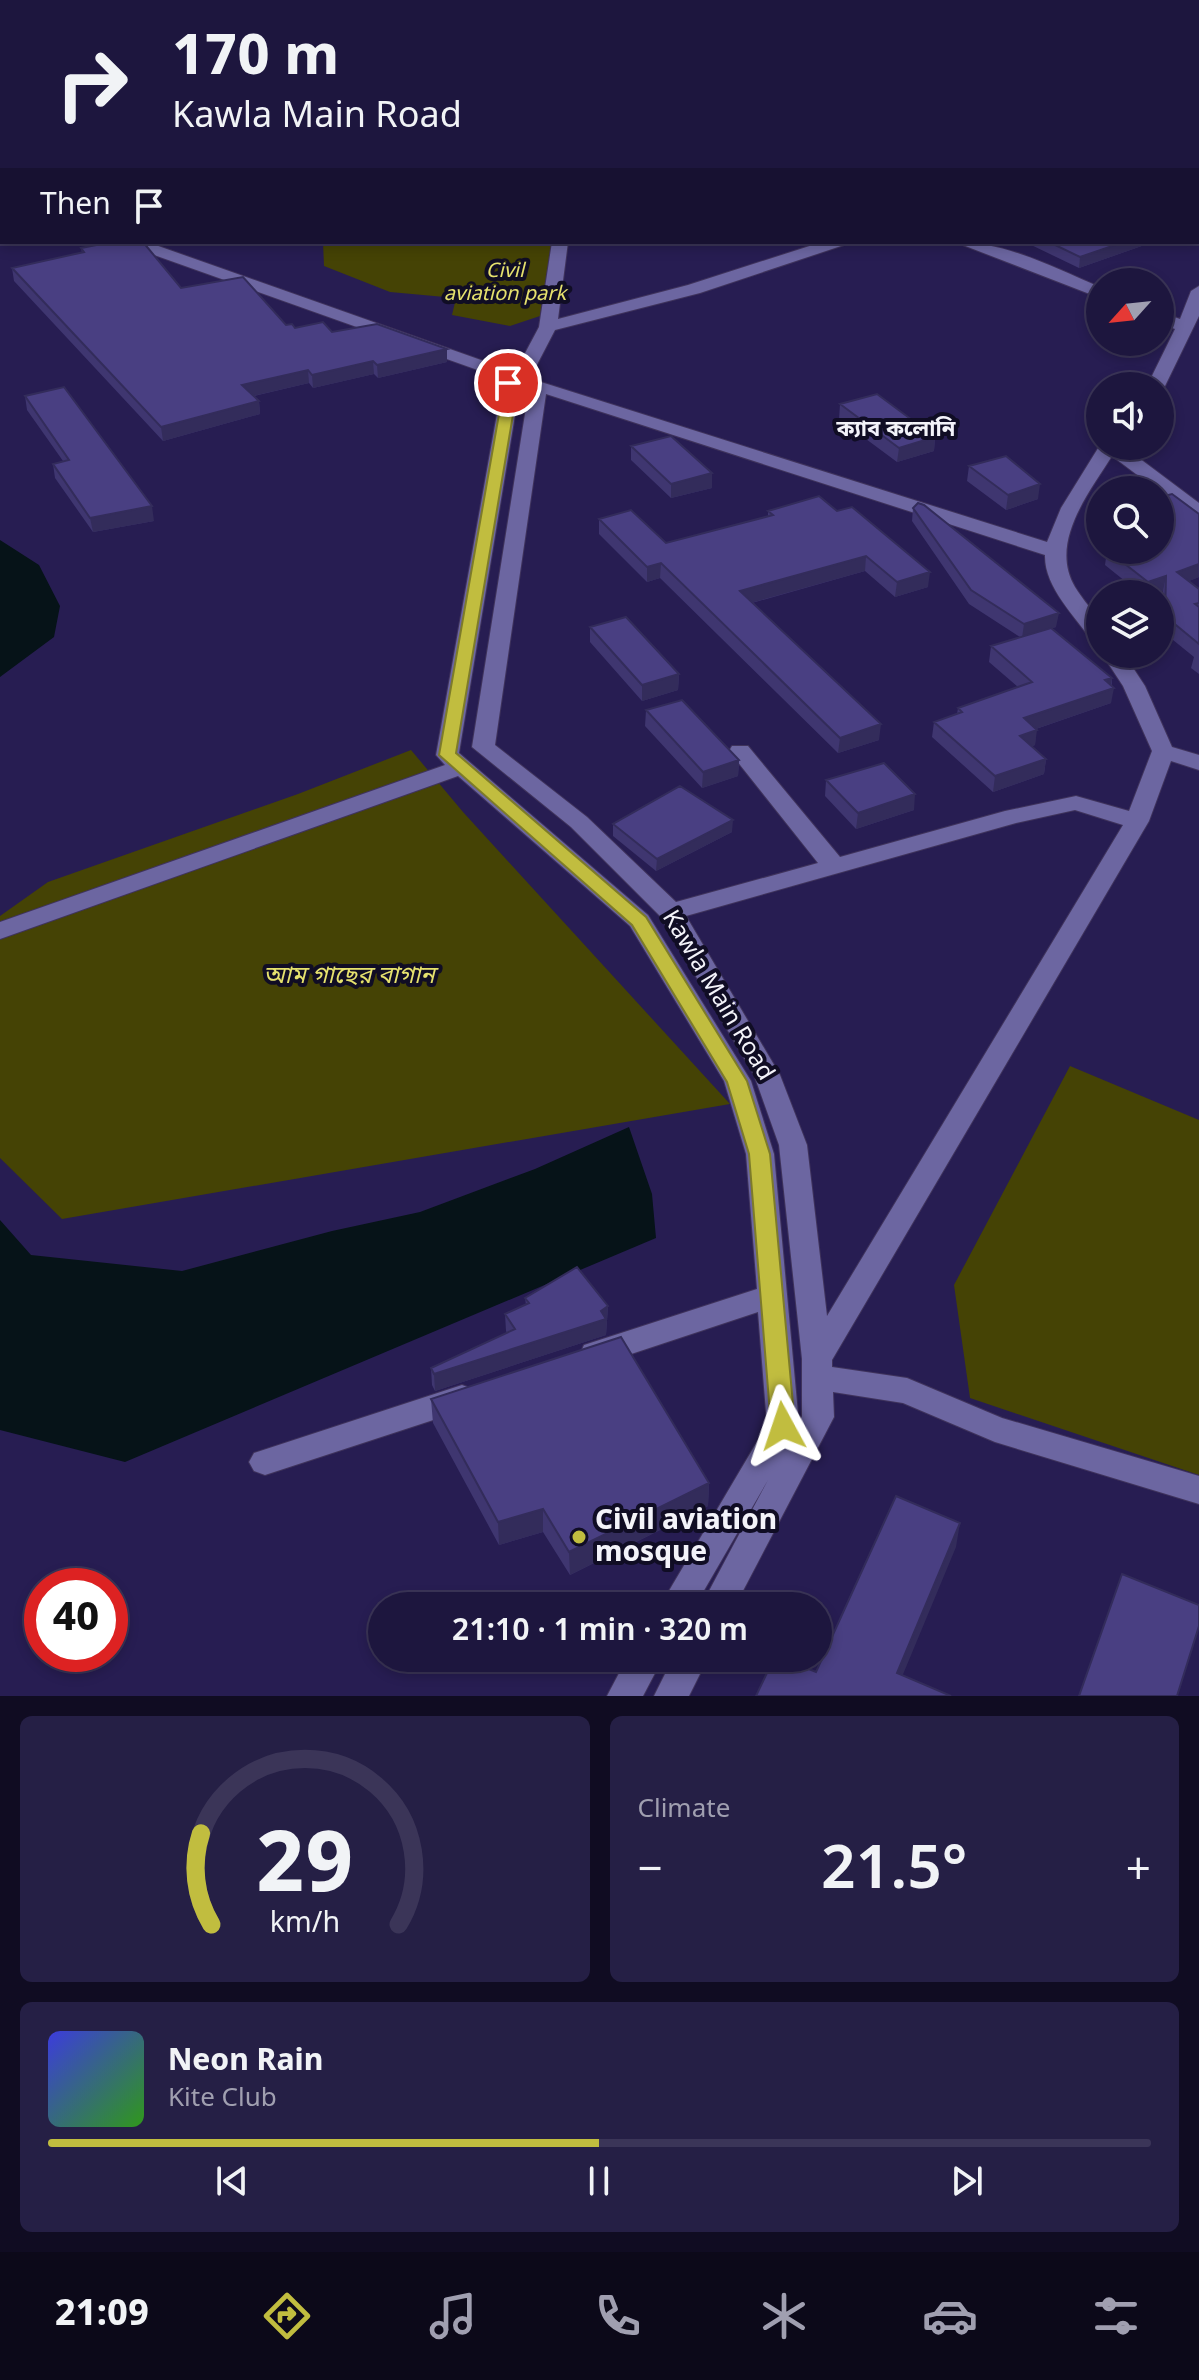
<!DOCTYPE html>
<html lang="en">
<head>
<meta charset="utf-8">
<style>
	:root { --surface:#1d163e; --page:#251f45; --text:#f1f3f6; --muted:#a09fb0; --line:#3b3558; --accent:#c1bd3f }
	body { margin:0; font-family:Georgia,"Noto Sans Bengali",serif; background:var(--page); color:var(--text); height:100vh; display:flex; flex-direction:column; font-size:30px; white-space:nowrap }
	* { box-sizing:border-box; margin:0 }
	p { font-size:26px; color:var(--muted) }
	.icon { flex:none; width:44px; height:44px; fill:none; stroke:currentColor; stroke-width:2; stroke-linecap:round; stroke-linejoin:round }
	.map { position:relative; height:1696px; overflow:hidden }
	.sheet { display:flex; flex-direction:column; gap:20px; padding:20px; background:#100c22; flex:1 }
	.sheet>* { flex:none }
	.banner { position:absolute; left:0px; top:0px; width:1200px; height:244px; box-shadow:0 4px 12px #0003,0 0 0 2px var(--line); background:#1d163e; color:var(--text); overflow:hidden }
	.needle { width:52px; rotate:243deg }
	.buttons { position:absolute; left:1086px; top:268px; display:grid; gap:16px }
	.buttons a { display:grid; place-items:center; width:88px; height:88px; border-radius:50%; background:var(--surface); box-shadow:0 4px 12px #0003,0 0 0 2px var(--line); font-size:40px }
	.speed { position:absolute; left:24px; top:1568px; display:flex; gap:16px; font-size:40px; font-weight:700; text-align:center }
	.speed>* { display:grid; place-content:center; width:104px; height:104px; border-radius:50%; background:var(--surface); box-shadow:0 4px 12px #0003,0 0 0 2px var(--line); line-height:1 }
	.speed .limit { border:12px solid #d22; background:#fff; color:#111 }
	.pin { position:absolute; display:grid; place-items:center; width:68px; height:68px; color:#fff; margin:-34px; border:4px solid #fff; border-radius:50%; box-shadow:0 2px 8px #0007 }
	.me { position:absolute; width:88px; margin:-44px; rotate:355deg; stroke-linejoin:round; filter:drop-shadow(0 0 6px #0008) }
	.turn { display:flex; align-items:center; gap:28px; height:168px; padding:0 40px; font-size:36px }
	.turn .icon { width:104px; height:104px; stroke-width:2.5 }
	.turn b { display:block; font-size:56px; line-height:68px }
	.then { display:flex; align-items:center; height:76px; padding:0 40px; background:#0003; gap:16px; font-size:30px }
	.big { font-size:60px; font-weight:600; line-height:1.1 }
	.sheet .widget { flex:1; display:flex; flex-direction:column; justify-content:center; gap:12px; min-width:0; padding:0 28px; border-radius:12px; background:var(--page) }
	.sheet .dial { align-items:center; gap:0 }
	.dial svg { height:208px; overflow:visible; fill:none; stroke:var(--line); stroke-width:7; stroke-linecap:round; text-anchor:middle }
	.dial text { fill:var(--text); stroke:none }
	.song { display:flex; align-items:center; gap:24px }
	.cover { width:96px; height:96px; border-radius:12px; background:linear-gradient(135deg,hsl(240 70% 55%),hsl(110 70% 35%)) }
	.played { height:8px; border-radius:4px; background:linear-gradient(90deg,var(--accent) 50%,var(--line) 50%) }
	.keys { display:flex; justify-content:space-around; direction:ltr }
	.heat { display:flex; justify-content:space-between; align-items:center; font-size:44px; direction:ltr }
	.sheet .tiles { flex:1; display:grid; gap:20px; grid-template-columns:1fr 1fr }
	.widget:last-child { grid-column:span 2 }
	.trip { position:absolute; left:368px; top:1592px; width:464px; height:80px; border-radius:40px; background:var(--surface); box-shadow:0 4px 12px #0003,0 0 0 2px var(--line); font-weight:600; line-height:80px; text-align:center }
	.tabs { display:flex; height:128px; justify-content:space-around; align-items:center; background:#0c0919; color:var(--muted) }
	.tabs .icon { width:56px; height:56px }
	.tabs .selected { color:var(--accent) }
	.tabs b { font-size:36px; color:var(--text) }
	.map>svg:first-child { display:block }
</style>
</head>
<body>
<div class="map">
<svg width="1199" height="1696" viewBox="0 0 1199 1696">
	<rect width="100%" height="100%" fill="#271d52"/>
	<path fill="#454305" d="M323 242H552L540 316 510 326 452 315 456 298 390 292 324 266Z
		M411 750 463 812 730 1104 62 1219 0 1158V916L48 882 298 794Z
		M1070 1066 1199 1120V1475L970 1398 954 1285Z"/>
	<path fill="#061318" d="M0 540 39 565 60 606 54 637 0 677Z
		M629 1127 652 1194 656 1238 125 1462 0 1430V1220L31 1255 182 1271 332 1231 420 1212 535 1169Z"/>
	<g fill="none" stroke-linecap="round" stroke-linejoin="round">
		<defs>
			<path id="minor" d="M1198 176H1199V186H1198Z
				M124 242H147L515 372 539 327 552 242H568L558 319 688 285 822 242H846L844 245 700 293 555 330 529 380 520 385 126 245Z
				M955 242C1006 242 1053 267 1100 287V298Z
				M1199 286V316L1165 386 1160 390V386H1147L1175 329 1160 323V312L1180 319 1191 291Z
				M541 382 1047 542 1061 508 1100 445 1123 446 1199 503V518L1192 516 1112 456C1088 494 1049 543 1075 587 1090 611 1100 613 1100 642L1092 641C1075 616 1044 587 1045 555L546 394 495 745 587 817 676 902 818 863 729 751 732 746H748L840 857 1005 811 1076 796 1129 811 1152 751 1123 686 1102 654H1124L1145 686 1172 747 1199 755V770L1171 761 1149 821 832 1360V1367L907 1378 1002 1418 1199 1476V1504L995 1442 903 1403 833 1392 834 1417 735 1606H701L768 1480 695 1606H660L767 1425 758 1312 595 1366 584 1363 580 1354 584 1345 757 1289 746 1154 724 1081 630 926 458 776 0 939V922L445 765 436 755 500 397 509 392 515 393 518 397 459 753 648 915 751 1081 774 1154 799 1424 802 1416V1359L779 1145 754 1075 661 917 571 827 472 747 528 395 534 390 532 387 535 383ZM1075 810 1123 825 827 1316 807 1145 780 1075 686 916 1016 823Z
				M462 1385 473 1389 478 1398 473 1407 265 1475 254 1471 249 1462 254 1453Z
				M627 1658H663L643 1696H607Z
				M673 1658H708L689 1696H654Z"/>
		</defs>
		<use href="#minor" stroke="#3f335c" stroke-width="2"/>
		<use href="#minor" fill="#6c66a1" fill-rule="evenodd"/>
	</g>
	<path fill="#3f3670" d="M1025 242H1153L1079 268Z
		M81 248 181 288 286 325 295 328 332 332 447 362 378 378 374 374 313 388 309 383 254 396 259 401 260 414 163 441 14 281 12 268 82 253Z
		M25 396 154 521 93 532 55 478 53 464 63 461 27 410Z
		M840 404 935 437 934 451 897 462 839 419Z
		M631 446 712 488 671 498 631 460Z
		M969 466 1038 499 1006 510 967 481Z
		M819 496 928 587 895 597 865 571 752 603 879 740 838 753 660 578 647 582 599 534V519L666 543 768 516V511Z
		M1160 497 1199 577 1189 581 1199 589V674L1191 668 1194 657 1162 631 1163 591 1154 594H1141L1105 565 1107 550H1160Z
		M913 508 1056 627 1052 628 1112 678 1111 703 1036 729 1035 745 1032 746 1046 759 1044 774 993 792 932 737 934 722 957 714 958 708 1018 687 989 662 991 646 1020 637 969 604 912 521Z
		M590 627 679 674 678 690 642 701 590 642Z
		M646 710 739 760 738 776 702 788 645 726Z
		M826 780 914 810 856 829 825 796Z
		M613 824 732 832 656 871 613 836Z
		M525 1298 608 1306 606 1335 435 1391 432 1385 431 1368 507 1333 506 1331 505 1314 526 1305Z
		M431 1399 709 1483 708 1506 570 1575 543 1532 499 1545 433 1423Z"/>
	<path fill="#332c5b" d="M1124 242H1153L1079 268 1080 257Z
		M447 349V362L378 378 377 365Z
		M373 361 374 374 313 388 312 375Z
		M308 370 309 383 244 398 242 385Z
		M259 401 260 414 163 441 161 427Z
		M935 437 934 451 897 462 899 448Z
		M712 473V488L671 498V484Z
		M1040 484 1038 499 1006 510 1008 495Z
		M152 506 154 521 93 532 90 518Z
		M866 556 865 571 740 606V591Z
		M661 563 660 578 647 582V567Z
		M1199 564V577L1174 587 1177 572Z
		M930 572 928 587 895 597 897 582Z
		M1166 576 1163 591 1154 594H1146L1148 582Z
		M1059 613 1056 627 1022 638 1024 624Z
		M679 674 678 690 642 701V685Z
		M1112 678 1110 689 1114 688 1111 703 1021 734 1024 718Z
		M881 724 879 740 838 753 840 738Z
		M1037 730 1035 745 1017 751 1020 736Z
		M1046 759 1044 774 993 792 995 776Z
		M739 760 738 776 702 788 703 772Z
		M915 794 914 810 856 829 858 813Z
		M733 820 732 832 656 871 657 859Z
		M608 1306 606 1335 435 1391 434 1374 601 1311Z
		M709 1483 708 1506 570 1575 569 1552Z
		M543 1509V1532L499 1545 498 1522Z
		M960 1523 956 1547 894 1696 897 1673Z"/>
	<path fill="#493f82" stroke="#332c5b" stroke-width="2" d="M0 0H609L612 2H2V7H0Z
		M2 18V57H0V20Z
		M112 242H143L181 288 243 277 286 325 292 324 295 328 323 322 332 332 377 324 447 349 377 365 373 361 312 375 308 370 242 385 259 401 161 427 12 268 84 252 81 248Z
		M1049 242H1124L1080 257Z
		M64 387 152 506 90 518 53 464 69 460 25 396Z
		M877 394 935 437 899 448 840 404Z
		M671 436 712 473 671 484 631 446Z
		M1006 456 1040 484 1008 495 969 466Z
		M1172 494 1199 514V564L1177 572 1199 589V603L1195 604 1199 607V644L1165 616 1166 576 1148 582 1107 550H1160V535L1170 532 1160 526V497Z
		M819 496 837 511 852 507 930 572 897 582 866 556 740 591 881 724 840 738 661 563 647 567 599 519 631 510 666 543 773 515 768 511Z
		M918 503 924 505 1059 613 1024 624 971 590 913 508Z
		M626 617 679 674 642 685 590 627Z
		M1051 628 1112 678 1105 680 1114 688 1024 718 1037 730 1020 736 1046 759 995 776 934 722 962 712 958 708 1032 682 991 646Z
		M682 700 739 760 703 772 646 710Z
		M884 763 915 794 858 813 826 780Z
		M680 786 733 820 657 859 613 824Z
		M577 1267 608 1306 601 1311 606 1319 434 1374 431 1368 515 1329 505 1314 529 1303 525 1298Z
		M621 1337 709 1483 569 1552 543 1509 498 1522 431 1399Z
		M896 1496 960 1523 897 1673 951 1696H756L774 1658H781L816 1672Z
		M1122 1574 1199 1605V1626L1177 1696H1079Z"/>
	<path fill="#c1bd3f" stroke="#7d7b29" stroke-width="2" d="M503 380H513L515 383 510 389 516 397 456 753 646 917 747 1081 770 1154 795 1426 791 1433 783 1435 774 1433 771 1426 749 1154 727 1082 632 925 439 755 502 397 495 388Z"/>
	<circle fill="#c1bd3f" stroke="#100d24" stroke-width="3" cx="579" cy="1537" r="8"/>
	<g text-anchor="middle" dominant-baseline="central" stroke-width="8" stroke-linejoin="round" paint-order="stroke">
		<g font-size="20" font-style="italic" fill="#e6e26e" stroke="#100d24">
			<text x="505" y="272">Civil<tspan x="505" dy="23">aviation park</tspan></text>
		</g>
		<g font-size="22" font-weight="bold" fill="#f3f3f9" stroke="#100d24">
			<text x="896" y="430">ক্যাব কলোনি</text>
		</g>
		<g font-size="24" font-style="italic" fill="#e6e26e" stroke="#100d24">
			<text x="349" y="977">আম গাছের বাগান</text>
		</g>
		<g font-size="24" fill="#f3f3f9" stroke="#100d24">
			<text transform="translate(717 996) rotate(59)">Kawla Main Road</text>
		</g>
		<g font-size="28" font-weight="bold" fill="#f3f3f9" stroke="#100d24" text-anchor="start">
			<text x="595" y="1521">Civil aviation<tspan x="595" dy="32">mosque</tspan></text>
		</g>
	</g>
</svg>
<div class="buttons">
<a><svg class="needle" viewBox="-14 -14 28 28"><path d="M0-13l5 13h-10z" fill="#e53935"/><path d="M0 13l5-13h-10z" fill="#a09fb0"/></svg></a>
<a><svg class="icon" aria-label="sound" viewBox="0 0 24 24"><path d="M4 9h4l5-4v14l-5-4H4zM17 9q2 3 0 6"/></svg></a>
<a><svg class="icon" aria-label="search" viewBox="0 0 24 24"><circle cx="10" cy="10" r="6"/><path d="M15 15l6 6"/></svg></a>
<a><svg class="icon" aria-label="layers" viewBox="0 0 24 24"><path d="M12 4l9 5-9 5-9-5zM3 14l9 5 9-5"/></svg></a>
</div>
<div class="speed"><div class="limit">40</div></div>
<div class="pin" style="left:508px;top:383px;background:#d93025"><svg class="icon" aria-label="arrive" viewBox="0 0 24 24"><path d="M6 21V4h12l-3 4 3 4H6"/></svg></div>
<svg class="me" style="left:783px;top:1426px" viewBox="-20 -20 40 40"><path d="M0-17L14 15 0 8-14 15z" fill="#c1bd3f" stroke="#fff" stroke-width="4"/></svg>
<div class="trip">21:10 · 1 min · 320 m</div>
<div class="banner">
<div class="turn"><svg class="icon" aria-label="right" viewBox="0 0 24 24"><path d="M7 20v-9h11M14 6l5 5-5 5"/></svg><div><b>170 m</b>Kawla Main Road</div></div>
<div class="then">Then<svg class="icon" aria-label="arrive" viewBox="0 0 24 24"><path d="M6 21V4h12l-3 4 3 4H6"/></svg></div>
</div>
</div>
<section class="sheet">
<div class="tiles">
<div class="widget dial"><svg viewBox="0 0 100 80">
<path d="M14 69A42 42 0 1 1 86 69"/>
<path d="M14 69A42 42 0 0 1 10 34" stroke="#c1bd3f"/>
<text x="50" y="56" font-size="32" font-weight="700">29</text>
<text x="50" y="72" font-size="11">km/h</text>
</svg></div>
<div class="widget"><p>Climate</p>
<div class="heat"><a>−</a><b class="big">21.5°</b><a>+</a></div>
</div>
<div class="widget">
<div class="song"><i class="cover"></i><div><b>Neon Rain</b><p>Kite Club</p></div></div>
<div class="played"></div>
<div class="keys"><svg class="icon" aria-label="previous" viewBox="0 0 24 24"><path d="M18 5L8 12l10 7zM5 5v14"/></svg><svg class="icon" aria-label="pause" viewBox="0 0 24 24"><path d="M8 5v14M16 5v14"/></svg><svg class="icon" aria-label="next" viewBox="0 0 24 24"><path d="M6 5l10 7-10 7zM19 5v14"/></svg></div>
</div>
</div>
</section>
<nav class="tabs">
<b>21:09</b>
<svg class="icon selected" aria-label="directions" viewBox="0 0 24 24"><path d="M12 3l9 9-9 9-9-9zM9 14v-3h6M13 9l2 2-2 2"/></svg>
<svg class="icon" aria-label="music" viewBox="0 0 24 24"><path d="M9 18V5l10-2v13"/><circle cx="6" cy="18" r="3"/><circle cx="16" cy="16" r="3"/></svg>
<svg class="icon" aria-label="phone" viewBox="0 0 24 24"><path d="M5 4h4l2 5-3 2q2 4 5 5l2-3 5 2v4C11 20 4 13 5 4z"/></svg>
<svg class="icon" aria-label="climate" viewBox="0 0 24 24"><path d="M12 3v18M4 7l16 10M4 17L20 7"/></svg>
<svg class="icon" aria-label="car" viewBox="0 0 24 24"><path d="M5 17H2v-5l4-1 3-4h7l3 4 3 1v5h-3M9 17h6M6 11h13"/><circle cx="7" cy="17" r="2"/><circle cx="17" cy="17" r="2"/></svg>
<svg class="icon" aria-label="filters" viewBox="0 0 24 24"><path d="M4 7h16M4 17h16"/><circle cx="9" cy="7" r="2"/><circle cx="15" cy="17" r="2"/></svg>
</nav>
</body>
</html>
